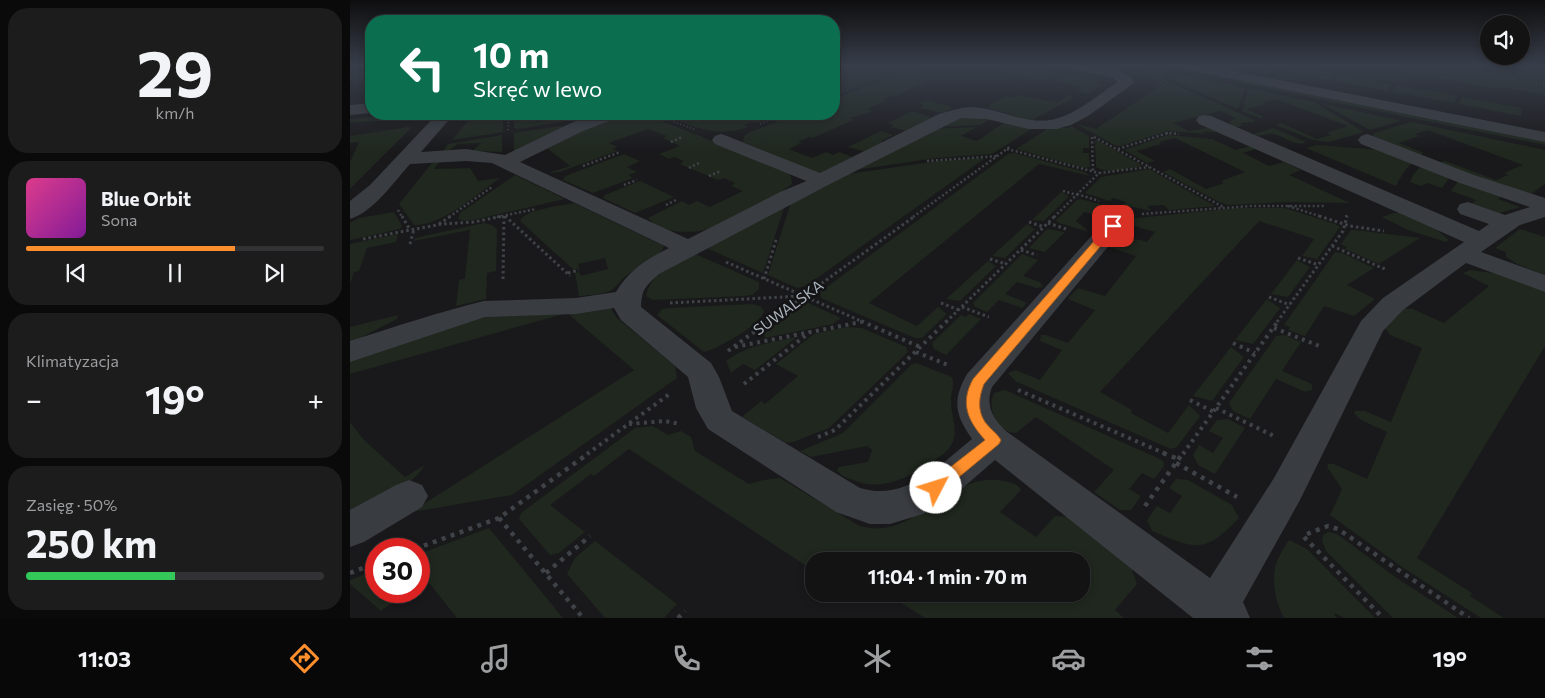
<!DOCTYPE html>
<html lang="pl">
<head>
<meta charset="utf-8">
<style>
	:root { --surface:#131314; --page:#1c1c1d; --text:#f1f3f6; --muted:#9d9ea0; --line:#323234; --accent:#ff8f2d }
	body { margin:0; font-family:Commissioner,sans-serif; background:var(--page); color:var(--text); height:100vh; display:flex; flex-direction:column; font-size:19px; white-space:nowrap }
	* { box-sizing:border-box; margin:0 }
	p { font-size:16px; color:var(--muted) }
	.icon { flex:none; width:28px; height:28px; fill:none; stroke:currentColor; stroke-width:2; stroke-linecap:round; stroke-linejoin:round }
	.map { position:relative; flex:1; overflow:hidden }
	.panel { display:flex; flex-direction:column; gap:8px; padding:8px; background:#0a0a0b; width:350px }
	.panel>* { flex:none }
	.guide { position:absolute; left:15px; top:15px; width:475px; height:105px; border-radius:20px; box-shadow:0 2px 8px #0003,0 0 0 1px var(--line); background:#0b6e4f; color:#fff; overflow:hidden }
	.controls { position:absolute; left:1130px; top:15px; display:grid; gap:10px }
	.controls a { display:grid; place-items:center; width:50px; height:50px; border-radius:50%; background:var(--surface); box-shadow:0 2px 8px #0003,0 0 0 1px var(--line); font-size:25px }
	.speed { position:absolute; left:15px; top:538px; display:flex; gap:10px; font-size:25px; font-weight:700; text-align:center }
	.speed>* { display:grid; place-content:center; width:65px; height:65px; border-radius:50%; background:var(--surface); box-shadow:0 2px 8px #0003,0 0 0 1px var(--line); line-height:1 }
	.speed .limit { border:8px solid #d22; background:#fff; color:#111 }
	.pin { position:absolute; display:grid; place-items:center; width:42px; height:42px; color:#fff; margin:-21px; border-radius:10px; box-shadow:0 2px 8px #0006 }
	.me { position:absolute; width:55px; margin:-28px; rotate:50deg; stroke-linejoin:round; filter:drop-shadow(0 0 4px #0008) }
	.turn { display:flex; align-items:center; gap:18px; height:105px; padding:0 25px; font-size:22px }
	.turn .icon { width:65px; height:65px; stroke-width:2.5 }
	.turn b { display:block; font-size:35px; line-height:42px }
	.big { font-size:38px; font-weight:700; line-height:1.1 }
	.panel .tile { flex:1; display:flex; flex-direction:column; justify-content:center; gap:8px; min-width:0; padding:0 18px; border-radius:20px; background:var(--page) }
	.panel .dial { align-items:center; gap:0 }
	.dial b { font-size:65px; line-height:1 }
	.song { display:flex; align-items:center; gap:15px }
	.cover { width:60px; height:60px; border-radius:8px; background:linear-gradient(135deg,hsl(330 70% 55%),hsl(290 70% 35%)) }
	.played { height:5px; border-radius:2px; background:linear-gradient(90deg,var(--accent) 70%,var(--line) 70%) }
	.keys { display:flex; justify-content:space-around; direction:ltr }
	.heat { display:flex; justify-content:space-between; align-items:center; font-size:28px; direction:ltr }
	.charge { height:8px; border-radius:4px; background:linear-gradient(90deg,#34c759 50%,var(--line) 0) }
	.trip { position:absolute; left:455px; top:552px; width:285px; height:50px; border-radius:20px; background:var(--surface); box-shadow:0 2px 8px #0003,0 0 0 1px var(--line); font-weight:700; line-height:50px; text-align:center }
	.menu { display:flex; height:80px; justify-content:space-around; align-items:center; background:#080808; color:var(--muted) }
	.menu .icon { width:35px; height:35px }
	.menu .current { color:var(--accent) }
	.menu b { font-size:22px; color:var(--text) }
	main { display:flex; flex:1; min-height:0 }
	.map>svg:first-child { display:block }
</style>
</head>
<body>
<main>
<section class="panel">
<div class="tile dial"><b>29</b><p>km/h</p></div>
<div class="tile">
<div class="song"><i class="cover"></i><div><b>Blue Orbit</b><p>Sona</p></div></div>
<div class="played"></div>
<div class="keys"><svg class="icon" aria-label="previous" viewBox="0 0 24 24"><path d="M18 5L8 12l10 7zM5 5v14"/></svg><svg class="icon" aria-label="pause" viewBox="0 0 24 24"><path d="M8 5v14M16 5v14"/></svg><svg class="icon" aria-label="next" viewBox="0 0 24 24"><path d="M6 5l10 7-10 7zM19 5v14"/></svg></div>
</div>
<div class="tile"><p>Klimatyzacja</p>
<div class="heat"><a>−</a><b class="big">19°</b><a>+</a></div>
</div>
<div class="tile"><p>Zasięg · 50%</p><b class="big">250 km</b><div class="charge"></div></div>
</section>
<div class="map">
<svg width="1195" height="618" viewBox="0 0 1195 618">
	<rect width="100%" height="100%" fill="#19191b"/>
	<path fill="#1f271e" d="M0 66H21V79L0 81Z
		M484 66H554L490 91 484 90Z
		M567 66H586L568 73 583 77 544 97 541 96 532 100 534 101 517 109 524 111 500 118 504 120 462 138 459 137 448 142 452 143 439 149 462 158 476 152 483 155 489 152 503 157 469 174 393 142 394 136 398 133 446 114H484V99Z
		M624 66H678L705 73 690 81Z
		M942 66 985 74 980 80 936 72Z
		M1015 66H1082L1195 85V95L1150 87 1149 89Z
		M1092 66H1166L1161 77Z
		M1174 66H1195V84L1169 79Z
		M793 67 804 69 816 77 811 81 781 74Z
		M828 74 895 88 888 109 830 84 822 78Z
		M720 75 746 81 752 85 738 94 726 91 732 87 705 81Z
		M989 75 1042 84 1038 91 984 81Z
		M885 79 1195 141V145L884 82Z
		M817 81 902 119 905 122 890 123 893 125 885 128 879 122 886 118 870 111 823 123 839 131 857 128 871 131C865 133 860 131 853 132L857 134 818 131 770 146H766L726 124 746 129Z
		M1046 85 1107 96 1104 103 1042 92Z
		M899 88 964 102 1014 132 979 142 963 140 926 125 931 123 967 139 981 135 977 133 998 126 926 99 913 102 916 104 896 109 914 117 910 118 892 111Z
		M668 95 707 103 719 95 724 97 681 121 639 108 640 105 656 96 663 98Z
		M1112 97 1172 108 1171 116 1109 104Z
		M576 100 599 106 602 109 592 113 570 108 574 105 568 103Z
		M973 104 1048 120 1050 121 1020 130Z
		M562 111 583 118 557 131 540 127 544 125 538 123Z
		M49 114H73L63 120 0 122V119Z
		M124 114H153V132L102 140Z
		M164 114H185L186 122 221 117 212 122 168 129 164 128Z
		M273 114H294L433 169 441 176 442 184 431 192 358 229C340 234 312 234 298 218L332 201 339 205 347 201 360 207 393 191 381 186 385 183 374 178 368 180 330 164 334 161 324 157 319 159 309 154 330 146 313 138 317 136 298 129 259 143 267 147 263 149 267 151 210 172 198 173 220 166 194 146 244 124Z
		M310 114H431L408 123C403 121 399 123 394 125L398 127C366 139 340 125 310 114Z
		M610 116 642 118 630 125 584 127Z
		M655 122 683 128 642 154 586 158 505 170 580 129 627 127 611 136 627 141Z
		M1061 122 1195 150V184L1180 195 1089 163 1095 161 1146 180 1158 175 1154 173 1173 165 1078 130 1065 134 1069 136 1049 143 1074 153 1068 155 1023 136 1024 133Z
		M210 126H215L164 154V133Z
		M721 126 739 136V148H733V153H739L740 167 734 168 666 149 699 128H718Z
		M59 127 61 128 0 189V162L9 142 0 143V136Z
		M923 128 954 141 955 143C942 146 935 136 923 134 915 133 911 138 903 134Z
		M531 131 543 135 531 141 535 143 516 152 498 147Z
		M152 135V152L122 151 131 143 108 144 97 152 94 150 98 144Z
		M818 135 862 139 886 150 900 146 906 149 893 153 919 166 934 162 951 170 939 175 1000 203 936 202 878 205 869 202 813 172 820 169 856 189 874 183 871 181 895 172 825 138 809 142 811 144 787 151 805 161 797 163 774 150Z
		M747 140 793 166C778 168 759 175 746 167L745 141Z
		M967 145 1031 150 1062 163 1053 173 1046 186 956 148Z
		M664 153 735 172 740 176 689 164 519 303 567 326 588 307 597 314 572 338H565L471 298 470 292 658 154Z
		M274 154 290 161 277 167 287 172 278 175 283 178 243 193 213 180 215 176Z
		M632 158 634 159 456 286 447 288 418 275 441 202 491 175 588 161Z
		M91 160 84 169 120 168 128 181 150 178C127 194 92 226 64 225L49 204 82 163Z
		M1071 166 1100 177 1092 188 1077 183 1071 186 1060 182 1063 175Z
		M799 169 865 206 819 210 814 205 798 206 801 211 774 205 776 202 763 198 760 201 735 193 751 177Z
		M165 175 215 199 123 220 114 221 108 219 110 213Z
		M290 181 324 197 285 213 253 198 255 195Z
		M1108 181 1155 195 1148 199 1170 207 1147 214 1119 206 1126 200 1101 191Z
		M711 192 719 196 694 221 682 220Z
		M730 199 776 211 777 214 750 216 734 212 726 221 739 232 709 223 706 220 727 200Z
		M224 203 314 246C310 260 288 266 277 275 271 279 266 288 260 291 250 295 240 295 229 296L225 273 229 272 231 276 258 269 255 258 228 264 229 268 224 270 170 221C175 209 211 206 224 203Z
		M435 205 413 273 354 247Z
		M886 208H935L985 224 990 227 967 259 952 256 964 239 909 221 750 392 782 410 781 413 818 433 839 405 850 416 827 447 821 449 665 381 658 373 666 370 690 380 712 350 690 341 691 335H696L718 343 745 310 720 300 718 298 728 288 755 296 786 256 759 247 757 244C770 237 784 238 797 242L805 232 781 225 782 223 777 219Z
		M44 212 52 226 50 229 0 240V223L9 218Z
		M1043 213H1049L1086 229 1099 240 1096 242 1058 230 1032 217Z
		M134 223 142 225 147 229 146 271 137 273 136 299 106 306 109 280 115 278 120 230 64 241 65 238Z
		M677 224 685 229 655 258 642 256Z
		M697 229 715 232 695 252 679 248Z
		M1170 229 1195 237V275L1167 264 1156 257V252L1145 248Z
		M1001 230H1005L1070 238 1029 264 995 249 997 247 991 244Z
		M48 234 46 242 17 248 9 271 4 272 0 284V244Z
		M985 252 992 253 1024 268 997 285 1025 299 1004 316 974 306 955 336 938 330 940 327 934 325Z
		M343 253 409 282V289L402 295 395 296 303 300 296 296C300 273 324 264 343 253Z
		M672 254 688 260 673 276 690 282 693 287 686 288 667 282 655 294 675 302 676 304 672 308 649 300 637 312 625 307 623 303Z
		M947 260 960 267 938 297 921 294Z
		M638 261 646 266 610 301 596 299Z
		M1120 270 1151 274 1195 289V346L1067 558 1122 593 1120 596 1154 618H1131L1052 567 980 515 992 489 977 467 978 464H984L1017 479 1037 432 1011 420 1004 413 1005 411H1015L1041 422 1072 348 1040 335 1035 328 1052 308 1063 309 1094 323 1139 286 1113 273Z
		M917 299 930 308 903 344 885 340Z
		M456 302 491 318 483 324 415 338 413 334Z
		M402 304 410 306 414 310C413 324 367 349 354 352L307 315 312 309 319 308Z
		M260 307 266 317 325 366 327 378 162 495 39 516 69 507 284 370 217 313 0 374V359L132 316Z
		M619 314 631 319 596 355 584 349 582 343 611 315 616 317Z
		M48 315 47 319 0 343V327Z
		M497 327 512 328 556 347 558 352 479 428 443 442 436 443 392 417 411 401 415 404 448 376 426 364 464 334Z
		M934 335 951 342 932 371 960 383 962 385V390L955 392 926 379 900 419 883 411 879 403 926 336Z
		M447 337 405 370 393 364 381 373 376 361C398 345 420 343 447 337Z
		M881 347 894 357 862 401 843 396Z
		M566 363 602 377C605 386 601 391 601 400 601 423 614 437 592 455 568 473 533 494 503 480 497 478 490 475 487 470L489 467 518 462 522 450 517 446 461 457 450 451 493 433 562 364Z
		M655 390 810 459 813 461 814 466 804 479 792 473 779 489 791 496 781 510H770L744 492 764 470 686 417 666 433C648 433 636 408 644 393Z
		M878 419 895 428 865 474 848 465 843 455 849 445 863 453 873 438 859 431 867 420Z
		M0 422 14 440 55 477 75 465C60 490 25 499 0 512Z
		M303 426 318 435 331 431 341 437 345 451 399 484 413 480 430 478 508 525C564 545 598 469 654 481 661 482 668 484 671 490L650 512 686 537 705 516 738 518 780 564 787 584 765 610 774 618H575L537 594H731V561H487L479 556 475 561H464V571L279 449 244 476 241 474 200 505 235 532 209 553 200 555 169 519 171 513 285 428Z
		M826 479 838 480 882 505 889 518C854 555 846 549 802 531L797 520 807 506 820 513 832 496 819 488Z
		M139 528 213 618H107L76 579 69 584V554Z
		M978 532 987 534 1044 576 1108 618H1043L976 551 972 540 973 535Z
		M939 540 957 549 1025 618H995L984 613 986 618H934C926 604 922 584 925 568 927 558 934 548 939 540Z
		M245 541 327 604 314 618H255L217 574 225 558Z
		M26 570V591H58L31 611 0 584V580Z"/>
	<g fill="none" stroke-linecap="round" stroke-linejoin="round">
		<path stroke="#3f4348" stroke-width="2" stroke-dasharray="1 2.5" stroke-linecap="butt" d="M683 66 700 69
			M1086 66 1195 85
			M804 67 812 73
			M613 68 619 66
			M1165 79 1170 66
			M805 87 816 79
			M484 95 560 66
			M304 114 346 130
			M410 124 437 114
			M158 130 159 114
			M817 133H820"/>
		<path stroke="#3f4348" stroke-width="2.5" stroke-dasharray="2 2.5" stroke-linecap="butt" d="M742 137 743 172
			M744 137 873 207
			M321 142 332 137
			M657 149 749 173
			M768 149 818 133 829 134
			M577 161 648 156
			M233 166 270 152
			M339 168 351 162
			M359 176 371 171
			M274 185 287 180
			M713 191 727 195
			M727 194 749 201
			M316 205 328 199
			M938 206 972 217
			M48 210 52 217
			M792 214 901 206H976
			M99 217 142 187
			M147 217 186 209
			M563 217 661 146
			M704 217 749 173 799 167
			M996 217 997 214"/>
		<path stroke="#3f4348" stroke-width="3" stroke-dasharray="2.5 3" stroke-linecap="butt" d="M52 216 60 230
			M155 216 220 276
			M969 216 1000 226 1034 231
			M679 222 694 227
			M698 223 719 230
			M89 224 101 216
			M13 239 92 224 124 222 153 216
			M60 244 64 229
			M982 246 1037 270
			M671 250 687 255
			M948 258 969 265
			M640 259 656 264
			M376 262 513 322
			M218 273 229 270
			M153 279 154 216
			M414 279 427 237
			M919 297 940 305
			M320 303 452 296
			M591 303 609 310
			M612 307 639 317
			M418 322 565 216
			M596 322 705 216
			M927 322 993 231 997 216"/>
		<path stroke="#3f4348" stroke-width="4" stroke-dasharray="3 4.5" stroke-linecap="butt" d="M511 321 570 347
			M924 328 972 347
			M883 343 905 353
			M385 347 511 322
			M378 351 419 321
			M566 352 598 365
			M394 384 460 332
			M668 390 816 454
			M840 400 864 412
			M866 408 924 436
			M279 424 315 421 330 424
			M468 437 485 430 597 321
			M237 454 321 393
			M833 454 928 321"/>
		<path stroke="#3f4348" stroke-width="4.5" stroke-dasharray="4 5.5" stroke-linecap="butt" d="M813 453 828 459
			M826 463 887 497
			M795 506 833 453
			M149 518 233 618
			M957 534 978 526 988 529 1119 618
			M954 537 1033 618
			M65 549 149 518 239 453
			M0 573 26 563
			M196 573 240 536
			M328 618 335 611"/>
		<path fill="#393c41" fill-rule="evenodd" d="M471 175 478 177 481 181 478 185 446 202 438 203 430 202 427 197 430 192Z"/>
		<path fill="#393c41" fill-rule="evenodd" d="M719 66H770L767 70 781 77 784 83 738 116 721 125 707 129H678L637 119 611 118 478 185 471 187 365 144 362 140 365 136 371 134 377 136 470 173 589 114C600 111 611 107 622 107 650 108 677 126 705 119 728 113 749 94 768 82L761 77 721 69Z
			M831 66H858L1195 132V142L838 70 833 69Z
			M21 103V113L0 115V105Z
			M87 114H104L71 152 116 149 155 155 221 123 246 114H269L267 118 233 131 170 162 338 239 430 192 438 191 446 192 449 197 446 202 309 274C296 286 292 288 291 307L361 363 369 377 382 411 510 488C555 502 590 465 622 439 605 415 602 400 617 374L755 221 763 219 771 221 775 226 771 231 642 387C635 405 643 419 656 431L860 578 924 478 1011 321 1033 298 1114 242 849 124 846 120 849 116 855 115 861 116 1129 231 1139 224 1110 214 1107 209 1110 204 1118 202 1155 215 1180 207 1110 183 1011 144 1008 140 1011 136 1017 134 1023 136 1124 175 1195 198V217L1170 225 1131 252 1195 275V292L1116 263 1053 310 1033 331 950 500 893 602 900 618H843L645 460 608 492 573 514 540 524H520L486 512 358 429 346 408 338 377 271 320 264 308 226 314 135 317 0 362V341C44 327 89 312 134 301L226 298 266 292C279 270 297 259 319 248L142 163 116 161 60 164C45 181 22 213 0 219V201L20 185Z
			M59 480 72 485 78 496 72 507 14 542 0 547V510L46 485Z"/>
	</g>
	<linearGradient id="sky" x2="0" y2="1"><stop stop-color="#0e0e0f"/><stop offset="0.43" stop-color="#383e4a"/><stop offset="1" stop-color="#383e4a" stop-opacity="0"/></linearGradient>
	<rect width="1195" height="152" fill="url(#sky)"/>
	<path fill="#ff8f2d" stroke="#a65d1d" d="M763 223 766 224V228L634 384C629 397 627 410 635 422 640 429 647 433 651 440L649 444 591 492 586 494 580 492 578 488 580 483 635 440C617 420 610 403 623 379L759 224Z"/>
	<g text-anchor="middle" dominant-baseline="central" stroke-width="5" stroke-linejoin="round" paint-order="stroke">
		<g font-size="15" fill="#aab3bc" stroke="#141416">
			<text transform="translate(438 307) rotate(-36)">SUWALSKA</text>
		</g>
	</g>
</svg>
<div class="controls">
<a><svg class="icon" aria-label="sound" viewBox="0 0 24 24"><path d="M4 9h4l5-4v14l-5-4H4zM17 9q2 3 0 6"/></svg></a>
</div>
<div class="speed"><div class="limit">30</div></div>
<div class="pin" style="left:763px;top:226px;background:#d93025"><svg class="icon" aria-label="arrive" viewBox="0 0 24 24"><path d="M6 21V4h12l-3 4 3 4H6"/></svg></div>
<svg class="me" style="left:586px;top:488px" viewBox="-20 -20 40 40"><circle r="19" fill="#fff"/><path d="M0-13L10 11 0 6-10 11z" fill="#ff8f2d"/></svg>
<div class="trip">11:04 · 1 min · 70 m</div>
<div class="guide">
<div class="turn"><svg class="icon" aria-label="left" viewBox="0 0 24 24"><path d="M17 20v-9H6M10 6l-5 5 5 5"/></svg><div><b>10 m</b>Skręć w lewo</div></div>
</div>
</div>
</main>
<nav class="menu">
<b>11:03</b>
<svg class="icon current" aria-label="directions" viewBox="0 0 24 24"><path d="M12 3l9 9-9 9-9-9zM9 14v-3h6M13 9l2 2-2 2"/></svg>
<svg class="icon" aria-label="music" viewBox="0 0 24 24"><path d="M9 18V5l10-2v13"/><circle cx="6" cy="18" r="3"/><circle cx="16" cy="16" r="3"/></svg>
<svg class="icon" aria-label="phone" viewBox="0 0 24 24"><path d="M5 4h4l2 5-3 2q2 4 5 5l2-3 5 2v4C11 20 4 13 5 4z"/></svg>
<svg class="icon" aria-label="climate" viewBox="0 0 24 24"><path d="M12 3v18M4 7l16 10M4 17L20 7"/></svg>
<svg class="icon" aria-label="car" viewBox="0 0 24 24"><path d="M5 17H2v-5l4-1 3-4h7l3 4 3 1v5h-3M9 17h6M6 11h13"/><circle cx="7" cy="17" r="2"/><circle cx="17" cy="17" r="2"/></svg>
<svg class="icon" aria-label="filters" viewBox="0 0 24 24"><path d="M4 7h16M4 17h16"/><circle cx="9" cy="7" r="2"/><circle cx="15" cy="17" r="2"/></svg>
<b>19°</b>
</nav>
</body>
</html>
